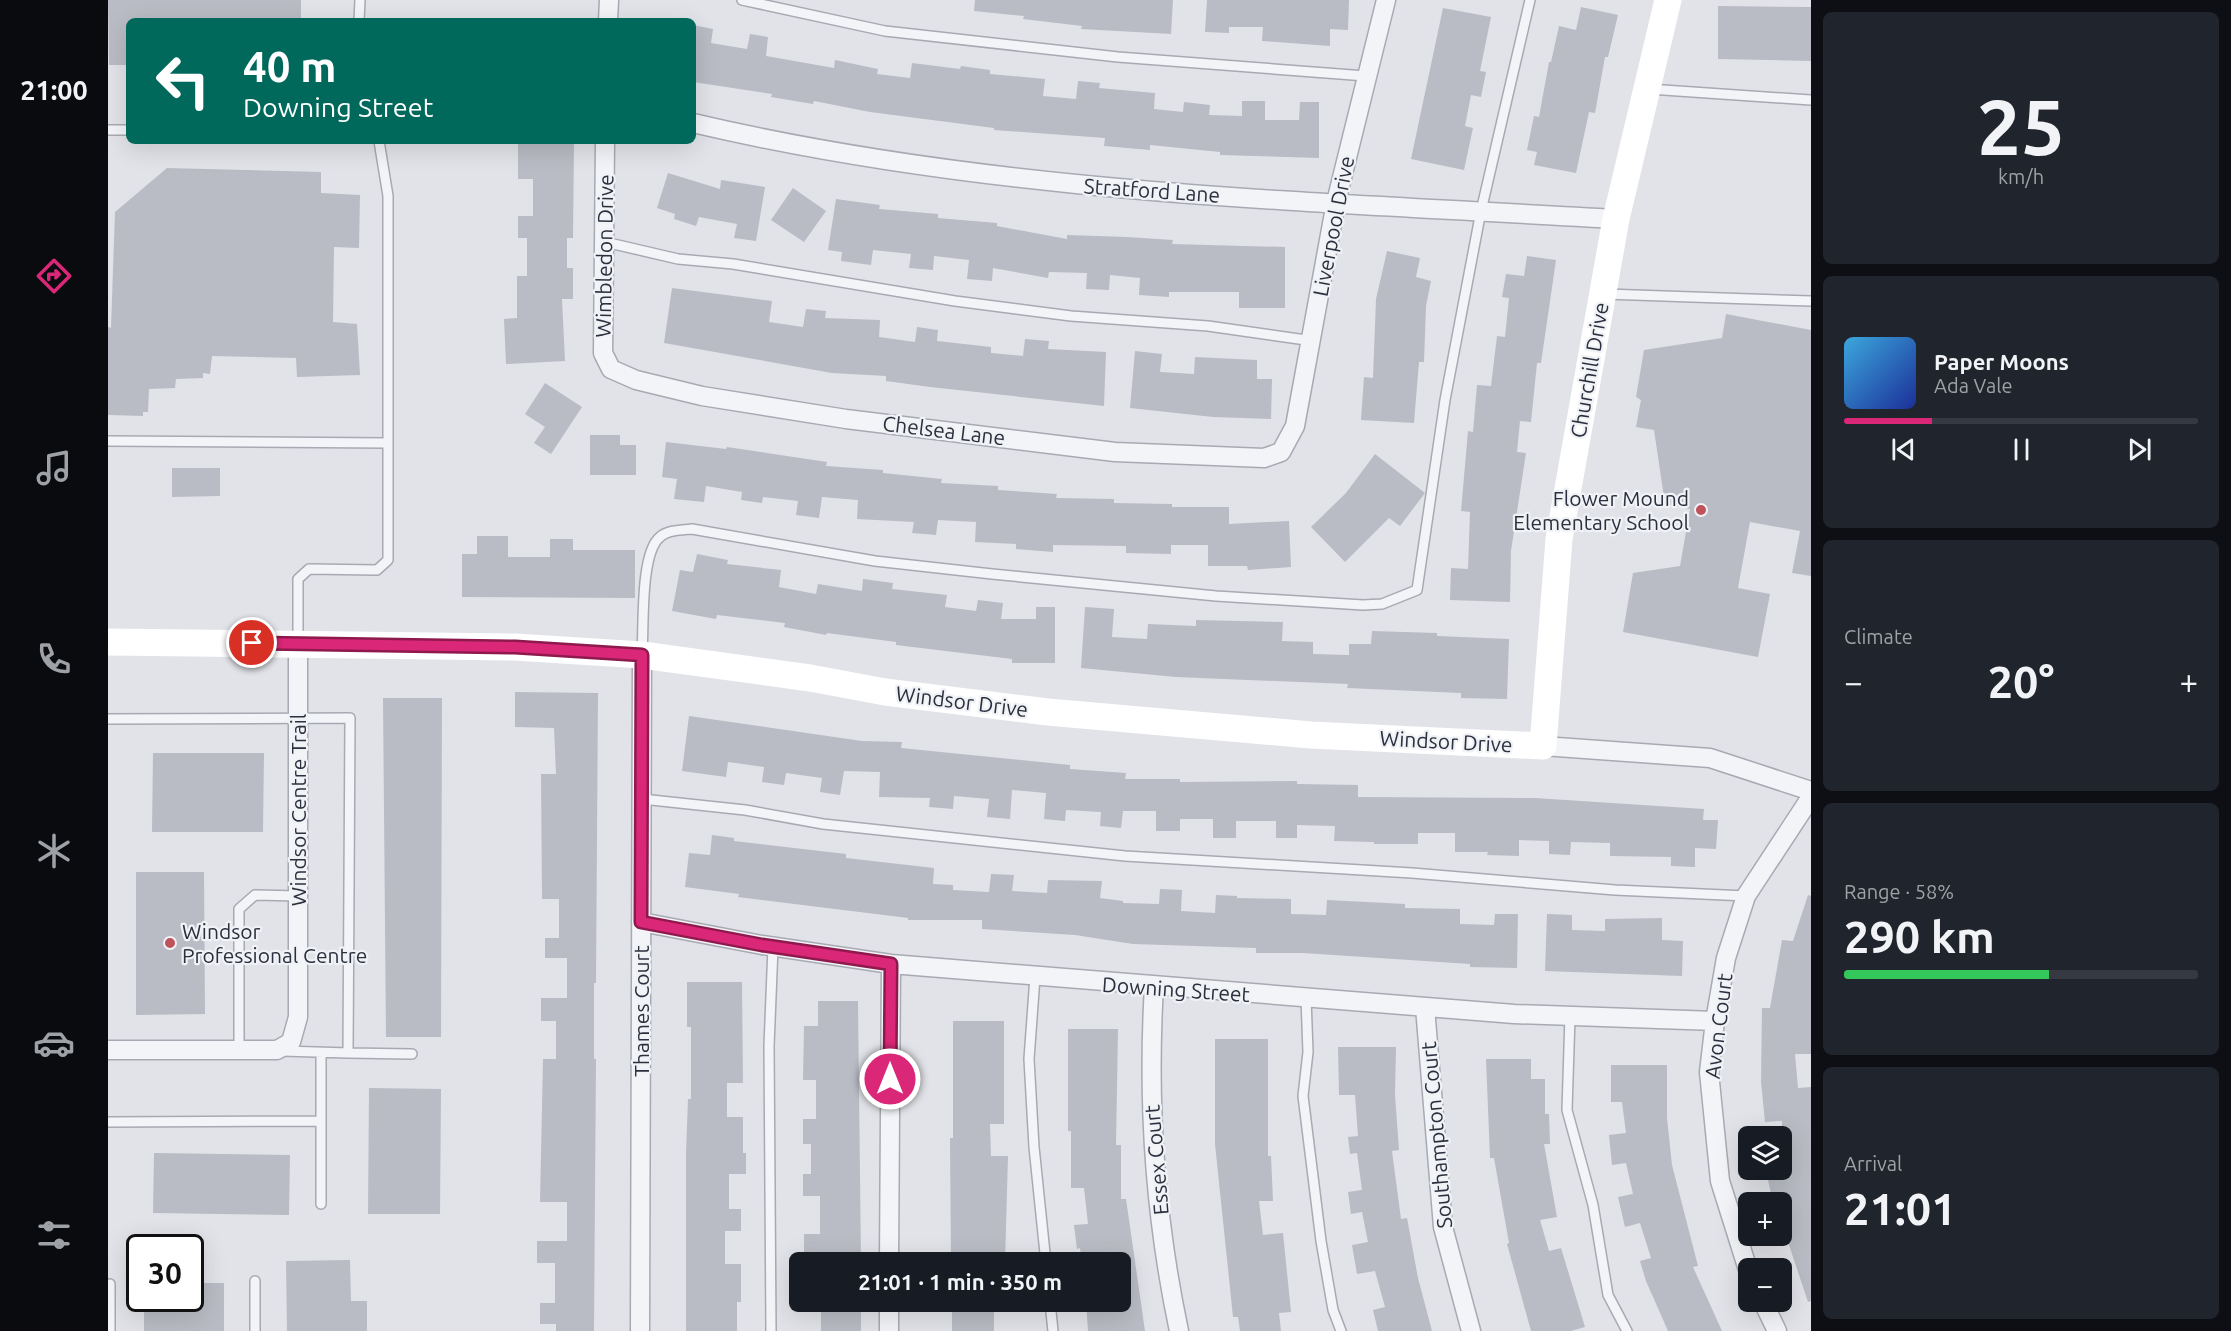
<!DOCTYPE html>
<html lang="en">
<head>
<meta charset="utf-8">
<style>
	:root { --surface:#171b24; --page:#20242c; --text:#f1f3f6; --muted:#9ea1a6; --line:#363941; --accent:#db2777 }
	body { margin:0; font-family:Ubuntu,sans-serif; background:var(--page); color:var(--text); height:100vh; display:flex; flex-direction:column; font-size:22px; white-space:nowrap }
	* { box-sizing:border-box; margin:0 }
	p { font-size:20px; color:var(--muted) }
	.icon { flex:none; width:33px; height:33px; fill:none; stroke:currentColor; stroke-width:2; stroke-linecap:round; stroke-linejoin:round }
	.map { position:relative; flex:1; overflow:hidden }
	.side { display:flex; flex-direction:column; gap:12px; padding:12px; background:#0d0f14; width:420px }
	.side>* { flex:none }
	.guide { position:absolute; left:18px; top:18px; width:570px; height:126px; border-radius:9px; box-shadow:0 6px 24px #0002; background:#00695c; color:#fff; overflow:hidden }
	.tools { position:absolute; left:1630px; top:1126px; display:grid; gap:12px }
	.tools a { display:grid; place-items:center; width:54px; height:54px; border-radius:9px; background:var(--surface); box-shadow:0 6px 24px #0002; font-size:30px }
	.speed { position:absolute; left:18px; top:1234px; display:flex; gap:12px; font-size:30px; font-weight:700; text-align:center }
	.speed>* { display:grid; place-content:center; width:78px; height:78px; border-radius:50%; background:var(--surface); box-shadow:0 6px 24px #0002; line-height:1 }
	.speed .limit { border:3px solid #111; border-radius:9px; background:#fff; color:#111 }
	.pin { position:absolute; display:grid; place-items:center; width:51px; height:51px; color:#fff; margin:-26px; border:3px solid #fff; border-radius:50%; box-shadow:0 2px 6px #0007 }
	.me { position:absolute; width:66px; margin:-33px; rotate:0deg; stroke-linejoin:round; filter:drop-shadow(0 0 4px #0008) }
	.turn { display:flex; align-items:center; gap:21px; height:126px; padding:0 18px; font-size:27px }
	.turn .icon { width:78px; height:78px; stroke-width:2.5 }
	.turn b { display:block; font-size:42px; line-height:51px }
	.big { font-size:45px; font-weight:600; line-height:1.1 }
	.side .card { flex:1; display:flex; flex-direction:column; justify-content:center; gap:9px; min-width:0; padding:0 21px; border-radius:9px; background:var(--page) }
	.side .dial { align-items:center; gap:0 }
	.dial b { font-size:78px; line-height:1 }
	.song { display:flex; align-items:center; gap:18px }
	.cover { width:72px; height:72px; border-radius:9px; background:linear-gradient(135deg,hsl(200 70% 55%),hsl(230 70% 35%)) }
	.played { height:6px; border-radius:3px; background:linear-gradient(90deg,var(--accent) 25%,var(--line) 25%) }
	.keys { display:flex; justify-content:space-around; direction:ltr }
	.heat { display:flex; justify-content:space-between; align-items:center; font-size:33px; direction:ltr }
	.charge { height:9px; border-radius:4px; background:linear-gradient(90deg,#34c759 58%,var(--line) 0) }
	.trip { position:absolute; left:681px; top:1252px; width:342px; height:60px; border-radius:9px; background:var(--surface); box-shadow:0 6px 24px #0002; font-weight:600; line-height:60px; text-align:center }
	main { display:flex; flex:1; min-height:0 }
	.menu { display:flex; flex-direction:column; width:108px; justify-content:space-around; align-items:center; background:#090b0e; color:var(--muted) }
	.menu .icon { width:42px; height:42px }
	.menu .current { color:var(--accent) }
	.menu b { font-size:27px; color:var(--text) }
	.map>svg:first-child { display:block }
</style>
</head>
<body>
<main>
<nav class="menu">
<b>21:00</b>
<svg class="icon current" aria-label="directions" viewBox="0 0 24 24"><path d="M12 3l9 9-9 9-9-9zM9 14v-3h6M13 9l2 2-2 2"/></svg>
<svg class="icon" aria-label="music" viewBox="0 0 24 24"><path d="M9 18V5l10-2v13"/><circle cx="6" cy="18" r="3"/><circle cx="16" cy="16" r="3"/></svg>
<svg class="icon" aria-label="phone" viewBox="0 0 24 24"><path d="M5 4h4l2 5-3 2q2 4 5 5l2-3 5 2v4C11 20 4 13 5 4z"/></svg>
<svg class="icon" aria-label="climate" viewBox="0 0 24 24"><path d="M12 3v18M4 7l16 10M4 17L20 7"/></svg>
<svg class="icon" aria-label="car" viewBox="0 0 24 24"><path d="M5 17H2v-5l4-1 3-4h7l3 4 3 1v5h-3M9 17h6M6 11h13"/><circle cx="7" cy="17" r="2"/><circle cx="17" cy="17" r="2"/></svg>
<svg class="icon" aria-label="filters" viewBox="0 0 24 24"><path d="M4 7h16M4 17h16"/><circle cx="9" cy="7" r="2"/><circle cx="15" cy="17" r="2"/></svg>
</nav>
<div class="map">
<svg width="1703" height="1331" viewBox="0 0 1703 1331">
	<rect width="100%" height="100%" fill="#e1e3e8"/>
	<path fill="#b9bcc4" d="M0 0H193V21H21V65H1Z
		M867 0H1065L1063 34 973 29 974 26 915 19 916 16 866 11Z
		M1099 0H1241L1240 30 1222 29V46L1154 41 1155 27H1121V33L1097 32Z
		M1610 6 1703 7V61L1610 59Z
		M1473 7 1510 15 1500 57H1497L1487 113 1481 112 1468 173 1426 165 1429 152 1419 150 1426 116 1431 117 1441 62H1443L1451 26 1468 30Z
		M1335 8 1383 17 1372 71 1378 72 1373 97 1363 95 1357 126 1365 128 1356 170 1303 159Z
		M585 25 605 29 603 43 639 49 642 34 660 37 658 56 726 68 727 60 770 69 769 74 802 78 804 63 852 69 853 66 882 70V74L937 79 935 96 968 99 970 81 992 83 991 88 1047 93 1046 109 1075 112 1076 102 1102 105 1101 115 1134 116V101H1157V120H1191L1192 102H1211V158L1112 155V152L1042 145V150L996 146 997 138 886 130V128L762 112 706 101 705 104 663 97 664 94 585 82Z
		M410 141H466L465 238H459V268H465V299H454L457 361 398 364 396 319 409 318V276H419V238H410V216H425V179H410Z
		M59 168 213 172V193L252 195 251 248 226 247 225 322 249 324 252 375 189 377 188 358 104 356 102 374 95 373V378L68 379 67 388 41 389 40 412H35V416L0 415V327L3 328 7 212Z
		M560 173 612 189 613 180 657 187 648 241 626 238 629 224 591 217 588 226 566 219 567 214 549 208Z
		M685 188 718 211 696 242 663 220Z
		M728 199 772 205 771 209 830 214V218L889 223V226L959 239V235L1019 237 1065 240 1064 244 1177 247V308H1131V292H1061V297L1031 295 1032 278 1002 275 1001 290 978 289 979 273 941 272 940 278 885 268 884 281 859 279 861 260 826 256 825 270 801 268 803 254 765 250 763 265 733 261 734 252 720 250Z
		M1279 251 1312 258 1308 277 1323 281 1318 306 1316 362H1311L1306 423 1253 420 1256 377 1265 378 1268 299Z
		M1419 256 1448 260 1433 363H1429L1423 422 1412 421 1409 452 1418 453 1403 551 1402 602 1342 600 1343 568 1360 569 1362 512 1353 511 1360 431 1365 432 1369 385 1383 386 1389 336 1397 337 1401 298 1394 297 1398 274 1416 276Z
		M564 288 664 301 661 322 695 327 698 309 718 311 717 318 772 320 771 337 807 342 809 327 830 330 829 341 883 347V353L915 356 917 339 941 341 940 349 998 352 996 406 822 387 778 381V376L724 373 556 343Z
		M1618 314 1703 330V576L1684 573 1692 531 1642 522 1630 588 1662 594 1650 657 1515 632 1525 573 1572 566 1582 509 1557 504 1546 430 1528 427 1533 400 1528 397 1536 350 1614 338Z
		M1027 351 1054 354 1052 372 1086 374 1087 357 1149 360V379H1164L1163 419 1105 417 1022 408Z
		M437 383 474 407 443 454 426 443 437 427 417 414Z
		M482 435H512V445H528V475H482Z
		M558 442 618 449 619 447 719 462 718 466 775 470V473L834 479 833 483 890 486V490L949 494 948 498 1006 499V503L1064 504V507H1121V524L1181 521 1183 567 1140 570 1139 566H1100V545H1063V554L1018 553V546L945 545V552L908 549V544L867 542 868 522 830 520 828 535 804 533 806 522 749 519 750 500 714 497 711 518 688 515 690 501 655 497 654 503 633 500 634 492 598 486 596 502 566 499 569 479 554 477Z
		M1267 454 1317 493 1292 526 1281 518 1237 562 1203 527 1238 493Z
		M64 468H112V496L64 497Z
		M369 536H400V557H442V539H465V550H527V598L354 597V554H369Z
		M589 554 620 560 619 564 673 570 671 587 708 594 710 584 754 591 755 579 785 583 784 589 839 595 837 607 868 611 870 600 895 603 893 619H928V607H947V663H904V659L788 645V642L719 633 718 635 676 627 677 623 609 615 608 619 564 611 572 570 585 572Z
		M977 607 1006 609 1004 637 1039 639 1040 624 1088 626V620L1175 622 1174 641 1205 642V654L1241 655V644H1263L1264 631 1329 633V636L1401 639 1399 699 1353 698V693L1239 688 1240 684 1068 677 973 668Z
		M407 692 490 693 488 983H486V1059H488L486 1331H448V1324H432V1303H447V1263H429V1241H459V1202H432L435 1059H448V1021H433V998H459V958H437V938H451V899H434L433 774H448L446 728 407 727Z
		M275 698H334L333 1037H278Z
		M581 716 754 741 794 742 793 748 962 765V769L1018 773 1017 779H1072V782L1189 781V784L1250 785V797L1427 798 1596 809 1595 820H1610L1608 849 1587 848V867L1563 866V857L1502 856V843L1463 842 1462 855 1441 854V841L1411 840V856L1379 855 1380 852H1347V833H1310V844H1266V842L1226 841 1227 826 1189 825V838H1168V821H1128V838H1105V819H1072V831H1048V811H1015L1013 828 992 826 993 812 958 810 957 821 936 819 938 793 904 790 902 819 879 817 881 799 846 796 845 809 821 807 822 798 771 797 772 772 736 771 732 795 712 792 714 778 678 773 676 785 654 782 656 767 620 762 618 777 574 771Z
		M45 753H156L155 832H44Z
		M604 835 626 838V841L738 854V858L826 868 825 884 845 885V890L881 892 883 874 906 875 904 891 939 893 940 880 994 881 992 898 1015 901V903L1051 904 1052 889 1074 890 1073 911 1107 913 1108 895 1129 896V898L1183 899V914L1218 915 1219 900 1297 904V908L1352 909V924L1386 925 1387 914H1410L1409 968 1362 967V964L1195 953H1148V948L1025 944 967 935 874 929V920H800V918L630 897 631 894 577 887 581 853 602 855Z
		M28 872H96L97 1014 28 1015Z
		M1700 895 1703 896V1054H1687L1690 1088 1703 1087V1301L1700 1302 1674 1224V1192L1663 1194 1658 1170H1674V1121L1657 1122 1653 1082 1654 1008H1662L1674 940 1685 941Z
		M1439 914 1464 915V930L1497 931V919L1554 918V940L1575 941 1574 976 1437 971Z
		M579 982H634L635 1083H619V1117H635V1153H638V1174H621V1209H633V1231H617V1264H633V1302H629V1331H578V1153L580 1099H583V1027H579Z
		M710 1001H750L753 1263H696V1234H712V1196H695V1174H703V1144H695V1119H708V1080H695L696 1026H710Z
		M845 1021H896V1124H882L883 1156H900L897 1263H843L842 1138H845Z
		M960 1029H1010L1008 1145H1013V1199H1018L1037 1331H980L978 1302H1012V1263H974L972 1248 969 1249 966 1225 980 1224 976 1188H963V1131H960Z
		M1107 1039H1160V1156H1163L1165 1201H1151L1155 1235 1175 1233 1183 1312 1171 1313 1173 1331H1132L1130 1317H1125L1107 1144Z
		M1230 1047H1288L1287 1095 1291 1150 1284 1151 1293 1219 1299 1218 1310 1278 1324 1331H1270L1265 1310 1277 1307 1267 1271 1249 1274 1244 1245 1260 1242 1254 1212 1243 1214 1240 1192 1254 1190 1249 1153 1242 1154 1240 1137 1250 1136 1247 1095H1231Z
		M1378 1059H1423V1079H1437V1114H1441L1442 1144H1436L1449 1217 1432 1220 1441 1251 1453 1248 1477 1327 1463 1331H1423L1399 1244 1401 1243 1386 1158H1382Z
		M1503 1065H1559V1118L1564 1165 1590 1266 1585 1267 1614 1331H1560L1538 1281 1532 1261 1543 1258 1532 1223 1517 1227 1510 1197 1525 1194 1518 1163 1504 1165 1501 1135 1518 1133 1514 1102H1503Z
		M261 1088 333 1089 332 1214H260Z
		M46 1153 182 1155 181 1215 45 1213Z
		M242 1260 243 1301H259V1331H179L178 1261Z
		M82 1283H116V1331H36V1299H82Z
		M713 1302H753V1331H713Z
		M844 1308H886V1331H844Z"/>
	<g fill="none" stroke-linecap="round" stroke-linejoin="round">
		<defs>
			<path id="lane" d="M634 0 777 31 1010 57 1258 76
				M251 21 252 0
				M1541 89 1703 100
				M0 130H21
				M497 242 570 259 625 264 847 301 963 316 1100 326 1205 341
				M1497 294 1703 301
				M0 441 279 443
				M190 641V579L201 569 269 570 280 560V196L271 141
				M534 652C536 627 532 553 552 537 560 530 573 530 584 529L767 561 884 574 1108 596 1255 605 1274 604 1309 590 1337 400 1373 211 1422 0
				M0 719 242 718 240 1053 175 1051
				M534 799 637 810 715 824 1017 856 1304 873 1507 890 1638 896
				M927 977 921 1059 926 1147 938 1263
				M1198 998 1200 1052 1195 1096 1213 1241 1225 1310 1233 1331
				M1462 1016 1459 1110 1485 1205 1500 1295 1519 1331
				M131 1050V909L147 895 190 896
				M240 1053 304 1054
				M0 1122 212 1121
				M213 1204V1054
				M147 1281V1331
				M942 1302 945 1331
				M2 1331V1284
				M663 1331 661 1046 665 947"/>
			<path id="street" d="M500 21 501 0
				M585 123C887 194 1199 201 1508 219
				M497 141 495 353 503 369 528 380 594 396 738 419 1007 452 1156 458 1173 452 1187 426 1228 202 1278 0
				M1435 746 1602 758 1703 791
				M533 922 654 945 783 964 1406 1014 1607 1021
				M1046 987C1039 1103 1047 1218 1071 1331
				M1317 1007 1335 1227 1363 1331
				M0 1050H169L183 1042 190 1017V644
				M781 1263 783 964
				M1641 1273 1612 1181 1601 1072 1607 1021 1618 958 1638 896 1703 797
				M1655 1302 1669 1331
				M532 1331 534 655
				M781 1331V1302"/>
		</defs>
		<use href="#lane" stroke="#a7aab2" stroke-width="12"/>
		<use href="#street" stroke="#a7aab2" stroke-width="21"/>
		<use href="#lane" stroke="#f3f4f7" stroke-width="9"/>
		<use href="#street" stroke="#f3f4f7" stroke-width="18"/>
		<path stroke="#fff" stroke-width="27" d="M0 642 407 647 534 655 702 678 777 692 940 712 1203 735 1435 746 1451 539 1508 219 1560 0"/>
	</g>
	<g fill="none" stroke-linecap="round" stroke-linejoin="round">
		<defs>
			<path id="route" d="M144 643 407 647 534 655 533 922 654 945 783 964 782 1079"/>
		</defs>
		<use href="#route" stroke="#8e194d" stroke-width="15"/>
		<use href="#route" stroke="#db2777" stroke-width="10"/>
	</g>
	<g fill="#bf535c" stroke="#f0f2f6" stroke-width="2">
		<circle cx="1593" cy="510" r="6"/>
		<circle cx="62" cy="943" r="6"/>
	</g>
	<g text-anchor="middle" dominant-baseline="central" stroke-width="4.5" stroke-linejoin="round" paint-order="stroke">
		<g font-size="21" fill="#2b303e" stroke="#f0f2f6">
			<text transform="translate(1044 190) rotate(4)">Stratford Lane</text>
			<text transform="translate(1225 226) rotate(-79)">Liverpool Drive</text>
			<text transform="translate(496 256) rotate(-89)">Wimbledon Drive</text>
			<text transform="translate(1481 370) rotate(-80)">Churchill Drive</text>
			<text transform="translate(836 430) rotate(7)">Chelsea Lane</text>
			<text transform="translate(854 701) rotate(7)">Windsor Drive</text>
			<text transform="translate(1338 741) rotate(3)">Windsor Drive</text>
			<text transform="translate(190 810) rotate(-90)">Windsor Centre Trail</text>
			<text transform="translate(1068 989) rotate(4)">Downing Street</text>
			<text transform="translate(533 1011) rotate(-90)">Thames Court</text>
			<text transform="translate(1610 1026) rotate(-83)">Avon Court</text>
			<text transform="translate(1328 1135) rotate(-95)">Southampton Court</text>
			<text transform="translate(1048 1160) rotate(-95)">Essex Court</text>
		</g>
		<g font-size="21" fill="#2b303e" stroke="#f0f2f6" text-anchor="end">
			<text x="1581" y="498">Flower Mound<tspan x="1581" dy="24">Elementary School</tspan></text>
			<text x="74" y="931" text-anchor="start">Windsor<tspan x="74" dy="24">Professional Centre</tspan></text>
		</g>
	</g>
</svg>
<div class="tools">
<a><svg class="icon" aria-label="layers" viewBox="0 0 24 24"><path d="M12 4l9 5-9 5-9-5zM3 14l9 5 9-5"/></svg></a>
<a>+</a>
<a>−</a>
</div>
<div class="speed"><div class="limit">30</div></div>
<div class="pin" style="left:144px;top:643px;background:#d93025"><svg class="icon" aria-label="arrive" viewBox="0 0 24 24"><path d="M6 21V4h12l-3 4 3 4H6"/></svg></div>
<svg class="me" style="left:782px;top:1079px" viewBox="-20 -20 40 40"><circle r="17" fill="#db2777" stroke="#fff" stroke-width="3"/><path d="M0-11L8 9 0 5-8 9z" fill="#fff"/></svg>
<div class="trip">21:01 · 1 min · 350 m</div>
<div class="guide">
<div class="turn"><svg class="icon" aria-label="left" viewBox="0 0 24 24"><path d="M17 20v-9H6M10 6l-5 5 5 5"/></svg><div><b>40 m</b>Downing Street</div></div>
</div>
</div>
<section class="side">
<div class="card dial"><b>25</b><p>km/h</p></div>
<div class="card">
<div class="song"><i class="cover"></i><div><b>Paper Moons</b><p>Ada Vale</p></div></div>
<div class="played"></div>
<div class="keys"><svg class="icon" aria-label="previous" viewBox="0 0 24 24"><path d="M18 5L8 12l10 7zM5 5v14"/></svg><svg class="icon" aria-label="pause" viewBox="0 0 24 24"><path d="M8 5v14M16 5v14"/></svg><svg class="icon" aria-label="next" viewBox="0 0 24 24"><path d="M6 5l10 7-10 7zM19 5v14"/></svg></div>
</div>
<div class="card"><p>Climate</p>
<div class="heat"><a>−</a><b class="big">20°</b><a>+</a></div>
</div>
<div class="card"><p>Range · 58%</p><b class="big">290 km</b><div class="charge"></div></div>
<div class="card"><p>Arrival</p><b class="big">21:01</b></div>
</section>
</main>
</body>
</html>
